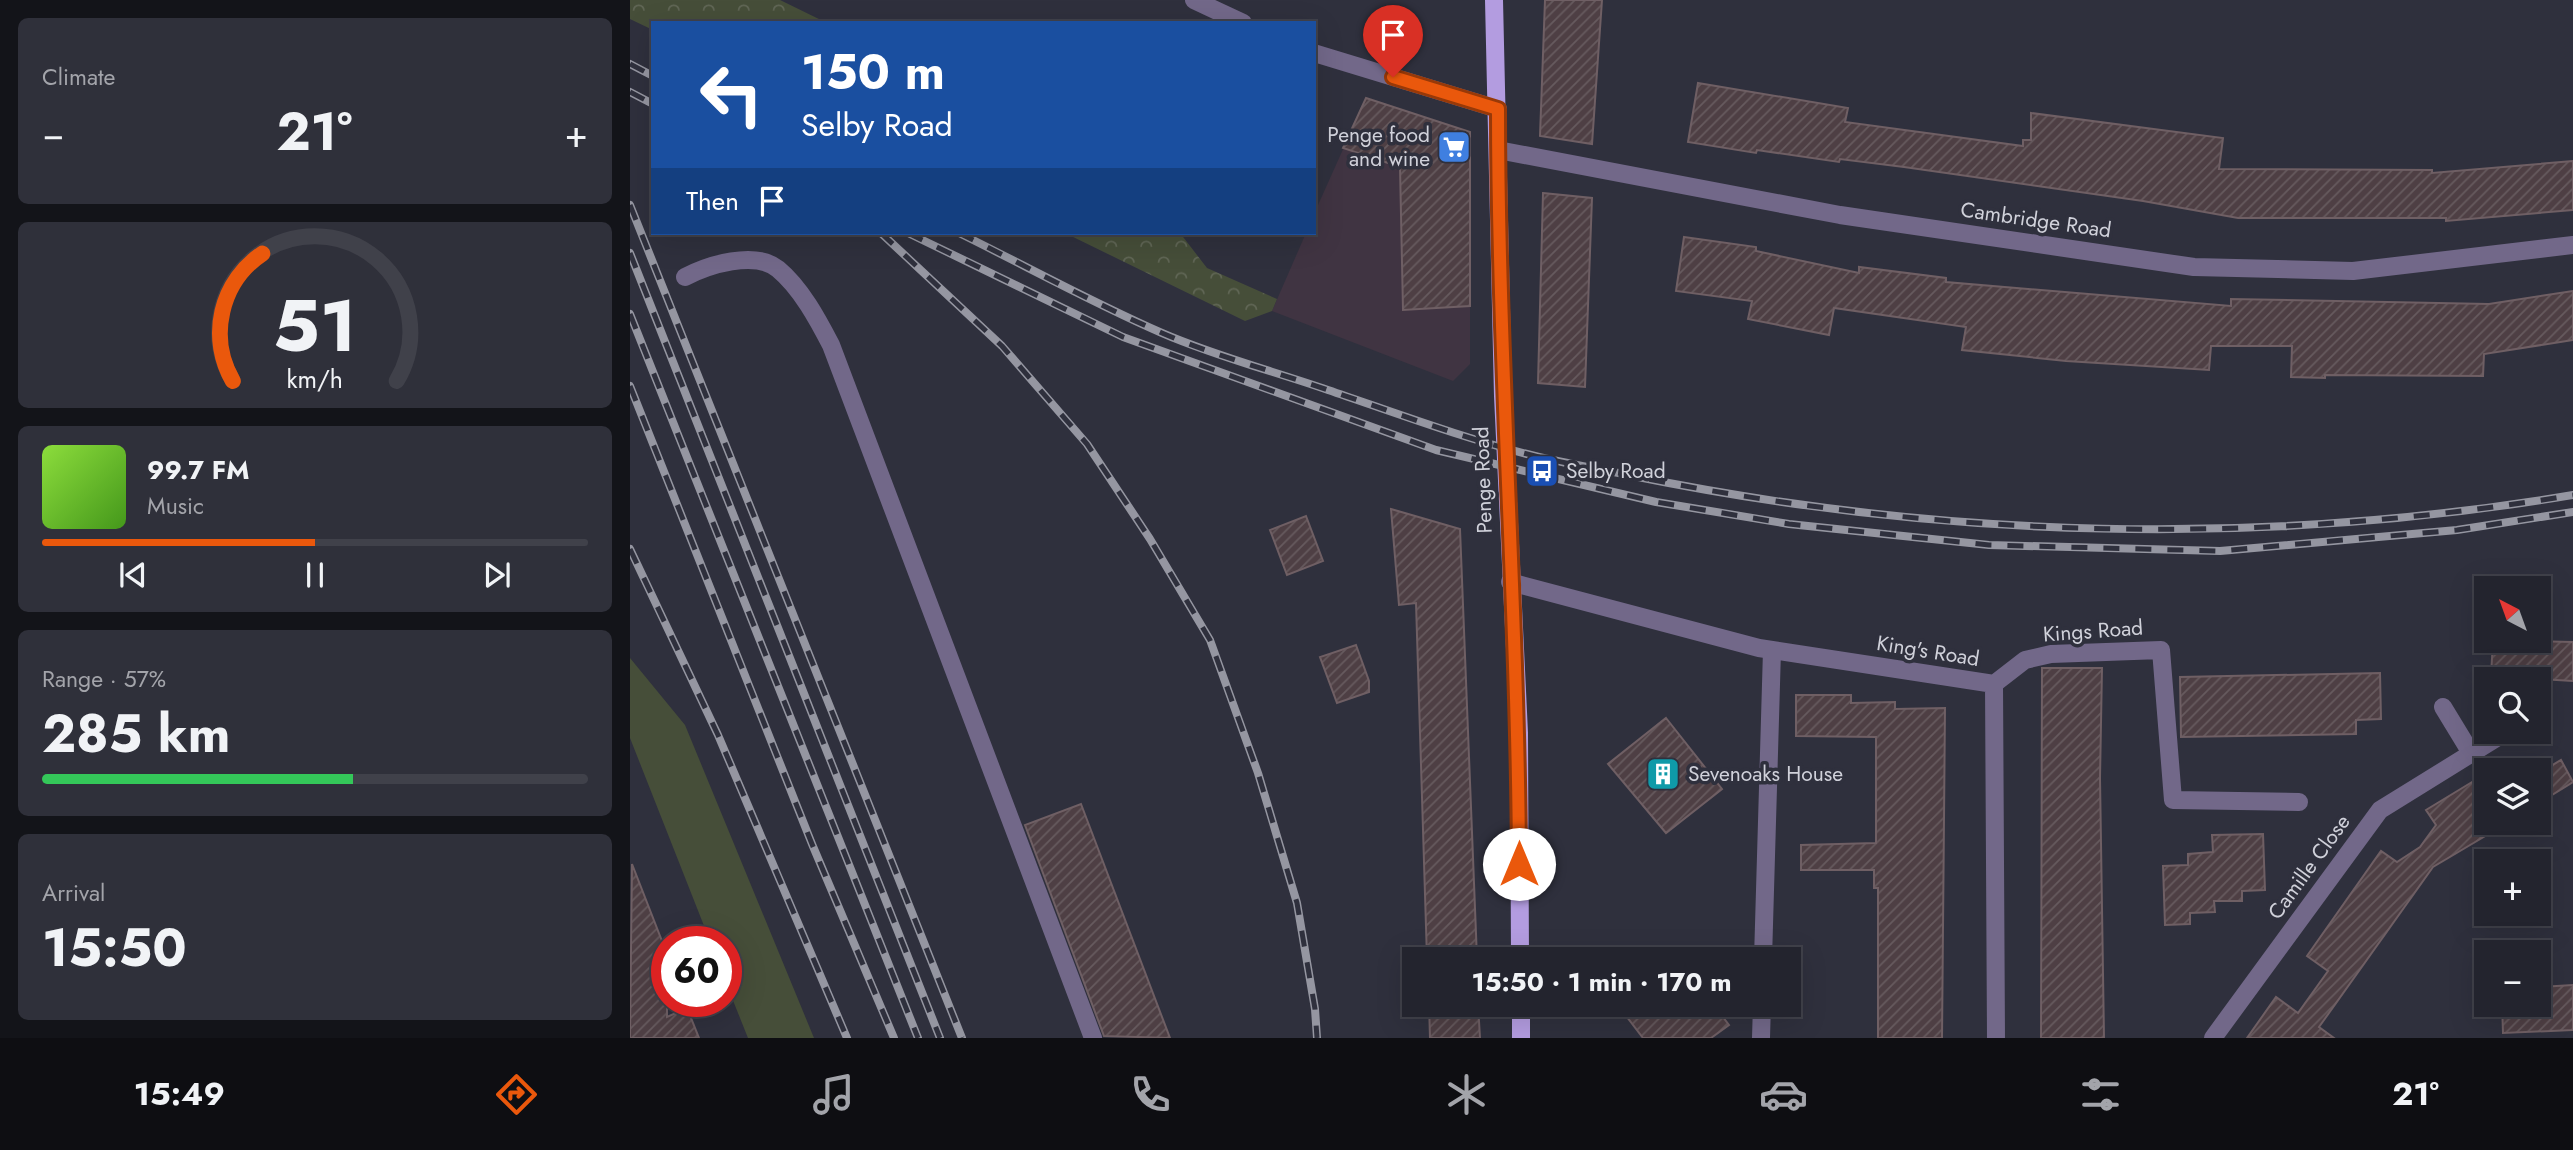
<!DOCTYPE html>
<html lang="en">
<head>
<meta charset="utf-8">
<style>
	:root { --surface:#23242e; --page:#2f303a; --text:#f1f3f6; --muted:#a3a4aa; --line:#40414a; --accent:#ea580c }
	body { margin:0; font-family:Jost,sans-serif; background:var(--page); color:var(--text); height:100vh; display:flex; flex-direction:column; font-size:26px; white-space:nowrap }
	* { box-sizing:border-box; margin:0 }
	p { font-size:23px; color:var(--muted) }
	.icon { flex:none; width:38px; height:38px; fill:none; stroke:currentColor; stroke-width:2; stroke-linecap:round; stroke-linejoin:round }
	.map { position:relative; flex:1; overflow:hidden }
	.side { display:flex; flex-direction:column; gap:18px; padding:18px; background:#131419; width:630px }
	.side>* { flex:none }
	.top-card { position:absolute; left:21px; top:21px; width:665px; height:214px; border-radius:0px; box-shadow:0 7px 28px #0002,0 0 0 2px var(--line); background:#1a4fa0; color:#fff; overflow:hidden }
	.needle { width:46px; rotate:319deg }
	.fabs { position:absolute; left:1844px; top:576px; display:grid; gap:14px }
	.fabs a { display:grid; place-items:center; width:77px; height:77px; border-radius:0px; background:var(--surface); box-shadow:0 7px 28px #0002,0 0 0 2px var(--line); font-size:35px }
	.speed { position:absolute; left:21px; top:926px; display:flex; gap:14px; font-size:35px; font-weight:700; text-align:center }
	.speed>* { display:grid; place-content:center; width:91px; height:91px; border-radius:50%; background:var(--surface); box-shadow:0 7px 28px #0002,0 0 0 2px var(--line); line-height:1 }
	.speed .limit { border:10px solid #d22; background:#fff; color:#111 }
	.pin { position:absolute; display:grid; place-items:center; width:60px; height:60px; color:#fff; margin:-72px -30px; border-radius:50% 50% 50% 0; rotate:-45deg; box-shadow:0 0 7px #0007 }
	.pin .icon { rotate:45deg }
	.me { position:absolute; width:77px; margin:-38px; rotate:0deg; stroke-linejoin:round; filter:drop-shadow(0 0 5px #0008) }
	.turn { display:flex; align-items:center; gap:24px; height:147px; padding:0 35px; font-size:32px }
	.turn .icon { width:91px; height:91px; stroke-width:2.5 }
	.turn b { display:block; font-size:49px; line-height:60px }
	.then { display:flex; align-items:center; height:66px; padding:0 35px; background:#0003; gap:14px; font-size:26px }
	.big { font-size:52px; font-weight:700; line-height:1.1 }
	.side .card { flex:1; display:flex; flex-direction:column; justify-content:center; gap:10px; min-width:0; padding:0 24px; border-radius:10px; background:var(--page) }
	.side .dial { align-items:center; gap:0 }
	.dial svg { height:182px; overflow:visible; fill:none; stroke:var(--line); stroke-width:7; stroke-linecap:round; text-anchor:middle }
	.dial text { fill:var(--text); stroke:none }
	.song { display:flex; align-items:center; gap:21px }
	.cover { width:84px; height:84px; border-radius:10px; background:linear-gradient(135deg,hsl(90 70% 55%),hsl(100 70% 35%)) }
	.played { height:7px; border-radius:4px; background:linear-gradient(90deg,var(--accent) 50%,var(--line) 50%) }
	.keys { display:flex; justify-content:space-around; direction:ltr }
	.heat { display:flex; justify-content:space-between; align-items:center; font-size:38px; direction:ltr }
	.charge { height:10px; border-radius:5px; background:linear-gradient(90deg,#34c759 57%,var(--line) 0) }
	.trip { position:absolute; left:772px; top:947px; width:399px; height:70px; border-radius:0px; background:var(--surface); box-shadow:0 7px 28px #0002,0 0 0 2px var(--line); font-weight:700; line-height:70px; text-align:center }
	.menu { display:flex; height:112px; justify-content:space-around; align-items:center; background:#0e0e12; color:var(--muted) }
	.menu .icon { width:49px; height:49px }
	.menu .selected { color:var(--accent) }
	.menu b { font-size:32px; color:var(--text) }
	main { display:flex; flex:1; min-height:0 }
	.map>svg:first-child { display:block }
</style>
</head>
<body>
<main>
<section class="side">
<div class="card"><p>Climate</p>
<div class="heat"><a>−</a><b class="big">21°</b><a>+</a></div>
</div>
<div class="card dial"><svg viewBox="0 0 100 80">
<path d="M14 69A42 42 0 1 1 86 69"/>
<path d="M14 69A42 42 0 0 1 27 13" stroke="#ea580c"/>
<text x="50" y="56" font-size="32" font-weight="700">51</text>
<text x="50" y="72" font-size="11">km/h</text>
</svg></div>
<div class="card">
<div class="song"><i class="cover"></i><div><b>99.7 FM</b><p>Music</p></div></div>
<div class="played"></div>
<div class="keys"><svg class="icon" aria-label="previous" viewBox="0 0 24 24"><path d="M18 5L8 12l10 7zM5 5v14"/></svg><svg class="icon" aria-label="pause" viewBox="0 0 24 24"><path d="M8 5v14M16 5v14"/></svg><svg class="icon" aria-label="next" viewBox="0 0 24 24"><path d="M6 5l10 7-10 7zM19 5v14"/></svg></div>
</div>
<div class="card"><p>Range · 57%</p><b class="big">285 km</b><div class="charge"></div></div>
<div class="card"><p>Arrival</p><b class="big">15:50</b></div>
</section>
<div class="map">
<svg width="1943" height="1038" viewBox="0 0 1943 1038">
	<defs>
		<pattern id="forest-crowns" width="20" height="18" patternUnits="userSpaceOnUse" patternTransform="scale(1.75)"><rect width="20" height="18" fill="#464e39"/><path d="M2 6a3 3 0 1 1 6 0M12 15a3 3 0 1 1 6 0" fill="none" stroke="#606655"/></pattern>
		<pattern id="building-hatch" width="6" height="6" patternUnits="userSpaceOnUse" patternTransform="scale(1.75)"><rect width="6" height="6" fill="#4e3f44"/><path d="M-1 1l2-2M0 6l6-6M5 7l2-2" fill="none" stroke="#665a5e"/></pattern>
	</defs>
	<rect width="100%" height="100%" fill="#2f303d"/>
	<path fill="#403442" d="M736 98 840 132V364L823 381 642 311 676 233H684V214Z"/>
	<path fill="#464e39" d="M0 658 55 725 184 1038H118L96 983V942L80 941 0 738Z"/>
	<path fill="url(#forest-crowns)" d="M0 0H150L197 23H23V30L0 19Z
		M435 233H550L577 268 647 299 642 311 615 321Z"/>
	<path fill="url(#building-hatch)" stroke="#6f5f64" stroke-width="2" d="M915 0H972L962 144 910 136Z
		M1068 83 1218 108 1215 122 1393 146V140H1401V113L1593 138 1589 169 1802 170V173L1943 161V210L1816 221V218H1608L1513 201 1274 167 1210 159 1209 162 1127 150 1126 153 1058 142Z
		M736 98 840 132V306L773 310 770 167 713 148Z
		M913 193 962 198 955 387 908 383Z
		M1054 237 1126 247V251L1229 273V267L1316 278V282L1601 306V299L1859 304 1943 291V340L1854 354 1853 376 1695 375V378L1661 377 1662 346H1581L1579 370 1436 361 1332 350 1336 327 1204 308 1199 335 1118 319 1122 301 1046 291Z
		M761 509 830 529 847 959H797L786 603 769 605Z
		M676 516 693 561 657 575 640 530Z
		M1863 640 1943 642V681L1861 676Z
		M726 645 739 681V692L707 703 690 657Z
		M1412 668H1472L1470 778 1474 1038H1411Z
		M1750 673 1751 719 1726 720V734L1551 737 1550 677Z
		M1166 695H1221V703L1265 702V709L1315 708 1312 1038H1248V888H1244V870H1171V845L1246 843V737L1166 736Z
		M1036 718 1092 789 1036 833 978 764Z
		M1931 760 1943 782 1909 803V773Z
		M1857 773V835L1803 867 1689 1027 1704 1038H1617L1646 997 1668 1013 1698 971 1677 956 1751 851 1767 862 1790 847 1806 825 1796 810Z
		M451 804 540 1038 474 1036 395 825Z
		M1633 834 1635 890 1612 891V901H1584L1585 912 1560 913V924L1535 925 1533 866 1558 865V854L1583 852 1582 835Z
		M2 864 37 954V1017L57 1008 69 1038H0Z
		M1943 985V1030L1873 1033 1872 1004H1909V987Z
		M799 1004H848L850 1038H800Z
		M987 1004H1083L1099 1025 1081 1038H1013Z"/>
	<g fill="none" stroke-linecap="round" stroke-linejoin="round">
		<path stroke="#726889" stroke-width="18" d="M564 0 613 23
			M684 53 868 109
			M868 150 1210 215 1564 267 1723 271 1943 245
			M55 277C78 265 125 250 148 269 171 288 188 320 201 345L463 1038
			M880 582 1129 648 1364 684 1366 1038
			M1364 684 1395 660 1421 654 1531 650 1543 800 1669 802
			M1813 707 1841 753
			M1909 712 1910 711
			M1133 959 1142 650
			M1131 1038 1132 1004
			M1583 1038 1750 810 1876 732"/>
		<path stroke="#b39ce0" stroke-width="18" d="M864 0 873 396 889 733 890 959
			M891 1004V1038"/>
		<defs>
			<path id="rail" d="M0 64 23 76
				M0 92 23 104
				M0 205 332 1038
				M251 233 372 346 457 444 520 539 580 640 628 773 667 903 685 1009 687 1038
				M278 233 493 337 806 450 1026 502 1159 524 1359 545 1590 551 1827 530 1943 512
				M329 233C396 266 463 303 532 333 585 356 643 371 698 390 766 413 835 439 905 456 937 464 971 469 1003 476 1313 539 1631 547 1943 495
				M0 253 310 1038
				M0 314 288 1038
				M0 386 182 844 264 1038
				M0 549 88 735 217 1038"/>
		</defs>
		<use href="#rail" stroke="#9596a1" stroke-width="8"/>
		<use href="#rail" stroke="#2f303d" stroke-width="5" stroke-dasharray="16" stroke-linecap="butt"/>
	</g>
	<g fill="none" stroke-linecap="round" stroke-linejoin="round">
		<defs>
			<path id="route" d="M763 77 868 109C868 361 888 612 889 864"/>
		</defs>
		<use href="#route" stroke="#983908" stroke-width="18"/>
		<use href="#route" stroke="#ea580c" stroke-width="12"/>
	</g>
	<defs>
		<symbol id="supermarket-square" viewBox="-11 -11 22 22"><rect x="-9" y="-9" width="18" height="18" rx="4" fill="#3f7fe0" stroke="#2f303d"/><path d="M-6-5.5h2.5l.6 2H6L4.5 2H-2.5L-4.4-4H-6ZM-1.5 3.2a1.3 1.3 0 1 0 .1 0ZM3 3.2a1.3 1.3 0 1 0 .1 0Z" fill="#fff"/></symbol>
		<symbol id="bus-square" viewBox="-11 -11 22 22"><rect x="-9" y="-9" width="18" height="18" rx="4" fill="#1a4fb4" stroke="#2f303d"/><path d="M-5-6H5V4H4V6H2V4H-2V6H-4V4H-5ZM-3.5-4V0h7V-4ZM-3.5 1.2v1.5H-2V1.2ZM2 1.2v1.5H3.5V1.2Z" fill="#fff"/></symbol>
		<symbol id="building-square" viewBox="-11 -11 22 22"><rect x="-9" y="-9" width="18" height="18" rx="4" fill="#0f9aa8" stroke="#2f303d"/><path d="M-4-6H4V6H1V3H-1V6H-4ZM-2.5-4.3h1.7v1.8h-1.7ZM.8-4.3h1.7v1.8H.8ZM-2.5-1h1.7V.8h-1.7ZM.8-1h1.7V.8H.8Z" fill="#fff"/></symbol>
	</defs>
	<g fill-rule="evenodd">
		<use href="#supermarket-square" x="805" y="128" width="38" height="38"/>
		<use href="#bus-square" x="893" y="452" width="38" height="38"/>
		<use href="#building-square" x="1014" y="755" width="38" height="38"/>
	</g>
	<g text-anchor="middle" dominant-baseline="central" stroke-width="7" stroke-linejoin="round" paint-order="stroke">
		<g font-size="21" fill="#d0d1da" stroke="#2f303d" text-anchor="start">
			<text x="800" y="135" text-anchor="end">Penge food<tspan x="800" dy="24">and wine</tspan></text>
			<text x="936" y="471">Selby Road</text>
			<text x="1058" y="774">Sevenoaks House</text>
		</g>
		<g font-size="21" fill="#d0d1da" stroke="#2f303d">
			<text transform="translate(1406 220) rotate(8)">Cambridge Road</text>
			<text transform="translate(853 480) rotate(-92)">Penge Road</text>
			<text transform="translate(1463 631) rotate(-4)">Kings Road</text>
			<text transform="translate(1298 651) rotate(9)">King's Road</text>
			<text transform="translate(1679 867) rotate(-54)">Camille Close</text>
		</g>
	</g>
</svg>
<div class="fabs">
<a><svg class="needle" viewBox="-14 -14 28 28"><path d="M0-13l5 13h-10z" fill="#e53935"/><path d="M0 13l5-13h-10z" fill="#a3a4aa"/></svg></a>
<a><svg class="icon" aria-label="search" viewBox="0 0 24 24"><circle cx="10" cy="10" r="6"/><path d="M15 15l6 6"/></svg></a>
<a><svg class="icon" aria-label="layers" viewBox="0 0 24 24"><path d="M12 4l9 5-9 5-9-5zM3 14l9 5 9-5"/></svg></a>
<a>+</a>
<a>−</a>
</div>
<div class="speed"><div class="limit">60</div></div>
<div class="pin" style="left:763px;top:77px;background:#d93025"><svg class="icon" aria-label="arrive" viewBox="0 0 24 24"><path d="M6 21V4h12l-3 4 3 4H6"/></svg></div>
<svg class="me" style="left:889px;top:864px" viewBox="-20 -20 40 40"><circle r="19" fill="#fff"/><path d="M0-13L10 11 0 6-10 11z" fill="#ea580c"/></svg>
<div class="trip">15:50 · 1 min · 170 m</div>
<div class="top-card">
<div class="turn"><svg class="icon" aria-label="left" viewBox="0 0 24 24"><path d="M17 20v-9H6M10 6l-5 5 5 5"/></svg><div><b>150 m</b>Selby Road</div></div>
<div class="then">Then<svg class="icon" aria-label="arrive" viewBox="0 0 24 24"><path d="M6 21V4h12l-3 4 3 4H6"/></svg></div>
</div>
</div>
</main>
<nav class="menu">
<b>15:49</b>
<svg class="icon selected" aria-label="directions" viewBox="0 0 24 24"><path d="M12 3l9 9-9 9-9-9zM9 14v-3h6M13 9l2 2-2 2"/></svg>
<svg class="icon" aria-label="music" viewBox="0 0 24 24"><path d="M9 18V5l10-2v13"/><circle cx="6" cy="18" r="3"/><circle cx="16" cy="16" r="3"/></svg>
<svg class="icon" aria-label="phone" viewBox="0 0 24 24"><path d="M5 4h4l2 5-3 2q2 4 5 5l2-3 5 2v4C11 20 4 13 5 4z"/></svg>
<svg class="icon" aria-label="climate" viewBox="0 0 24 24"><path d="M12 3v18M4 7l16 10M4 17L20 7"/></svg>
<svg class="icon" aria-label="car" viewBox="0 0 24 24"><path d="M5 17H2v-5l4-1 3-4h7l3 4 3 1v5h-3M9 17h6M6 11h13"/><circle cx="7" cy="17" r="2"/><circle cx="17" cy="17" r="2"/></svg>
<svg class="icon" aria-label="filters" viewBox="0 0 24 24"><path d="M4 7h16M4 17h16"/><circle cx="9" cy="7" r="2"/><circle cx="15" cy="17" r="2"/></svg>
<b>21°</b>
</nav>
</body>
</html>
